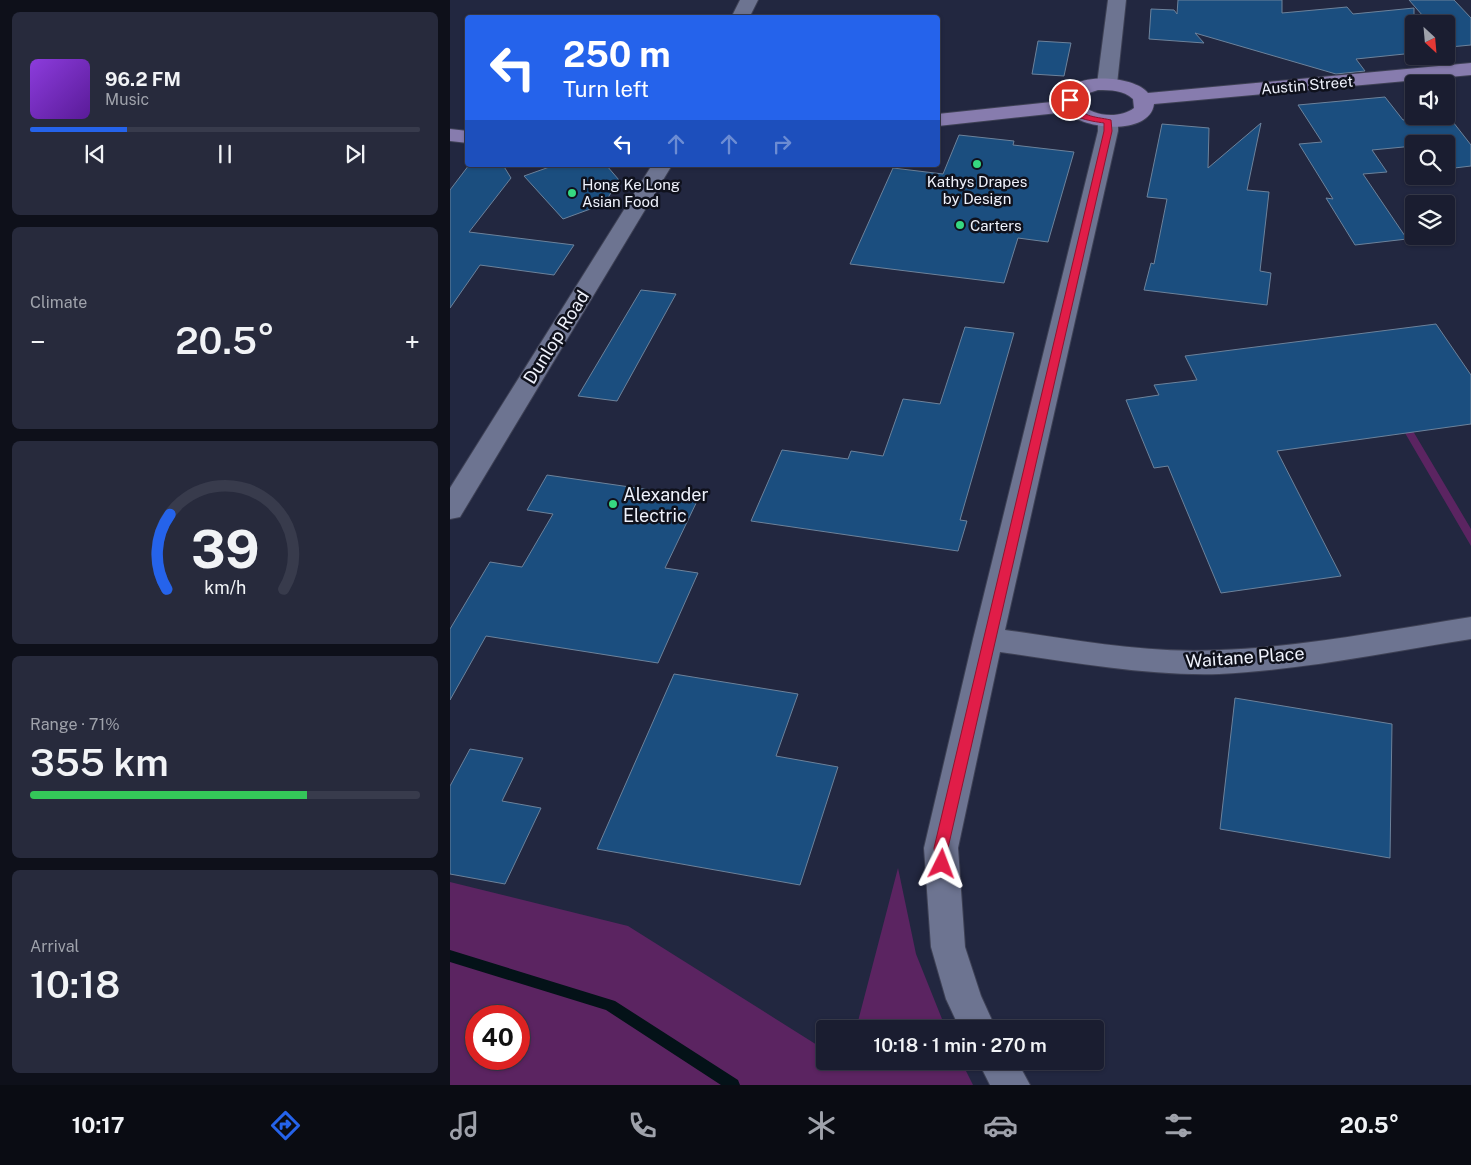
<!DOCTYPE html>
<html lang="en">
<head>
<meta charset="utf-8">
<style>
	:root { --surface:#1a1d30; --page:#272a3c; --text:#f1f3f6; --muted:#9fa2ab; --line:#383b4c; --accent:#2563eb }
	body { margin:0; font-family:"Public Sans",sans-serif; background:var(--page); color:var(--text); height:100vh; display:flex; flex-direction:column; font-size:19px; white-space:nowrap }
	* { box-sizing:border-box; margin:0 }
	p { font-size:16px; color:var(--muted) }
	.icon { flex:none; width:28px; height:28px; fill:none; stroke:currentColor; stroke-width:2; stroke-linecap:round; stroke-linejoin:round }
	.map { position:relative; flex:1; overflow:hidden }
	.sheet { display:flex; flex-direction:column; gap:12px; padding:12px; background:#0e101a; width:450px }
	.sheet>* { flex:none }
	.hud { position:absolute; left:15px; top:15px; width:475px; height:152px; border-radius:5px; box-shadow:0 1px 4px #0004,0 0 0 1px var(--line); background:#2563eb; color:#fff; overflow:hidden }
	.needle { width:32px; rotate:154deg }
	.fabs { position:absolute; left:955px; top:15px; display:grid; gap:10px }
	.fabs a { display:grid; place-items:center; width:50px; height:50px; border-radius:5px; background:var(--surface); box-shadow:0 1px 4px #0004,0 0 0 1px var(--line); font-size:25px }
	.speed { position:absolute; left:15px; top:1005px; display:flex; gap:10px; font-size:25px; font-weight:700; text-align:center }
	.speed>* { display:grid; place-content:center; width:65px; height:65px; border-radius:50%; background:var(--surface); box-shadow:0 1px 4px #0004,0 0 0 1px var(--line); line-height:1 }
	.speed .limit { border:8px solid #d22; background:#fff; color:#111 }
	.pin { position:absolute; display:grid; place-items:center; width:42px; height:42px; color:#fff; margin:-21px; border:2px solid #fff; border-radius:50%; box-shadow:0 1px 5px #0007 }
	.me { position:absolute; width:55px; margin:-28px; rotate:3deg; stroke-linejoin:round; filter:drop-shadow(0 0 4px #0008) }
	.turn { display:flex; align-items:center; gap:18px; height:105px; padding:0 15px; font-size:22px }
	.turn .icon { width:65px; height:65px; stroke-width:2.5 }
	.turn b { display:block; font-size:35px; line-height:42px }
	.lanes { display:flex; align-items:center; height:48px; padding:0 15px; background:#0003; justify-content:center; gap:25px; direction:ltr }
	.lanes .off { opacity:.35 }
	.big { font-size:38px; font-weight:600; line-height:1.1 }
	.sheet .tile { flex:1; display:flex; flex-direction:column; justify-content:center; gap:8px; min-width:0; padding:0 18px; border-radius:8px; background:var(--page) }
	.sheet .dial { align-items:center; gap:0 }
	.dial svg { height:130px; overflow:visible; fill:none; stroke:var(--line); stroke-width:7; stroke-linecap:round; text-anchor:middle }
	.dial text { fill:var(--text); stroke:none }
	.song { display:flex; align-items:center; gap:15px }
	.cover { width:60px; height:60px; border-radius:8px; background:linear-gradient(135deg,hsl(270 70% 55%),hsl(270 70% 35%)) }
	.played { height:5px; border-radius:2px; background:linear-gradient(90deg,var(--accent) 25%,var(--line) 25%) }
	.keys { display:flex; justify-content:space-around; direction:ltr }
	.heat { display:flex; justify-content:space-between; align-items:center; font-size:28px; direction:ltr }
	.charge { height:8px; border-radius:4px; background:linear-gradient(90deg,#34c759 71%,var(--line) 0) }
	.trip { position:absolute; left:366px; top:1020px; width:288px; height:50px; border-radius:5px; background:var(--surface); box-shadow:0 1px 4px #0004,0 0 0 1px var(--line); font-weight:600; line-height:50px; text-align:center }
	.menu { display:flex; height:80px; justify-content:space-around; align-items:center; background:#0a0c13; color:var(--muted) }
	.menu .icon { width:35px; height:35px }
	.menu .on { color:var(--accent) }
	.menu b { font-size:22px; color:var(--text) }
	main { display:flex; flex:1; min-height:0 }
	.map>svg:first-child { display:block }
</style>
</head>
<body>
<main>
<section class="sheet">
<div class="tile">
<div class="song"><i class="cover"></i><div><b>96.2 FM</b><p>Music</p></div></div>
<div class="played"></div>
<div class="keys"><svg class="icon" aria-label="previous" viewBox="0 0 24 24"><path d="M18 5L8 12l10 7zM5 5v14"/></svg><svg class="icon" aria-label="pause" viewBox="0 0 24 24"><path d="M8 5v14M16 5v14"/></svg><svg class="icon" aria-label="next" viewBox="0 0 24 24"><path d="M6 5l10 7-10 7zM19 5v14"/></svg></div>
</div>
<div class="tile"><p>Climate</p>
<div class="heat"><a>−</a><b class="big">20.5°</b><a>+</a></div>
</div>
<div class="tile dial"><svg viewBox="0 0 100 80">
<path d="M14 69A42 42 0 1 1 86 69"/>
<path d="M14 69A42 42 0 0 1 16 23" stroke="#2563eb"/>
<text x="50" y="56" font-size="32" font-weight="700">39</text>
<text x="50" y="72" font-size="11">km/h</text>
</svg></div>
<div class="tile"><p>Range · 71%</p><b class="big">355 km</b><div class="charge"></div></div>
<div class="tile"><p>Arrival</p><b class="big">10:18</b></div>
</section>
<div class="map">
<svg width="1021" height="1085" viewBox="0 0 1021 1085">
	<rect width="100%" height="100%" fill="#222740"/>
	<path fill="#5b2461" fill-rule="evenodd" d="M963 431 1021 529V546L955 433Z
		M448 868 466 954 496 1029H406Z
		M0 882 178 926 375 1050V1061H393L397 1064 398 1061H511L523 1085H0ZM26 1016H69V1059H26Z"/>
	<g fill="none" stroke-linecap="round" stroke-linejoin="round">
		<path fill="#041218" fill-rule="evenodd" d="M0 950 165 1001 288 1080 290 1085H271L156 1010 0 962Z"/>
	</g>
	<path fill="#1b4e7f" stroke="#6c829b" d="M728 0H832V13L897 7 903 14 964 8V53L906 59 915 71 886 74 745 33 754 43 699 39 701 9 724 10 727 14Z
		M959 0H1004L1021 18V45L1000 47 996 42V24H980Z
		M588 41 621 43 614 76 582 74Z
		M935 97 953 120 996 116V113L1021 145V166L996 169V142L964 144V146L922 150 937 172 913 174 957 239 905 245 876 198 883 199 849 144 872 142 848 105Z
		M811 123 797 190 819 192 810 271 821 273 817 305 694 290 701 263 704 264 717 199 697 197 712 124 759 128 758 168Z
		M509 135 564 141 563 145 624 152 598 242 568 238 554 283 400 264 443 168 493 174Z
		M19 165H53L61 178 19 232 124 245 104 275 30 265 0 308V190Z
		M105 165 157 166 169 180 154 204 113 219 74 176Z
		M191 290 226 294 167 401 128 396Z
		M986 324 1021 375V424L827 451 891 576 771 593 718 466 704 468 676 400 709 395 704 385 747 380 735 356Z
		M515 327 564 333 510 520 517 521 508 551 301 521 332 450 398 459 401 451 433 456 453 399 490 404Z
		M97 475 249 497 215 568 248 573 208 663 36 636 0 700V629L40 562 72 567 103 514 77 510Z
		M224 674 348 694 326 756 388 767 350 885 147 849Z
		M785 698 942 724 940 858 770 829Z
		M20 749 73 758 52 801 91 808 55 884 0 874V786Z"/>
	<g fill="none" stroke-linecap="round" stroke-linejoin="round">
		<defs>
			<path id="minor" d="M290 0H308L299 18H281Z
				M658 0H676L667 84 664 88 657 90 650 88 647 84Z
				M658 116 665 118 668 122V131L555 630C626 640 697 654 769 650 854 647 938 630 1021 617V639C938 652 853 670 769 674 695 676 622 662 550 652L508 848 515 947 531 996 546 1029H510L496 999 481 947 474 848 523 639 648 131V122L651 118Z
				M202 165H222L10 517 0 519V488Z
				M528 1061H567L580 1085H540Z"/>
			<path id="major" d="M1021 63V75L704 104C700 136 634 130 617 112L488 126V114L611 101C613 71 683 74 698 93ZM648 90C661 90 673 90 683 99L684 108C670 119 642 117 631 103V98L636 94Z
				M0 129 18 131V143L0 141Z"/>
		</defs>
		<use href="#minor" stroke="#3e4155" stroke-width="2"/>
		<use href="#major" stroke="#3e4155" stroke-width="2"/>
		<use href="#minor" fill="#6d7491" fill-rule="evenodd"/>
		<use href="#major" fill="#877cae" fill-rule="evenodd"/>
	</g>
	<path fill="#e11d48" stroke="#92132f" d="M617 99H623C631 118 643 116 661 120L662 131 498 848 499 864 497 868 492 870 487 868 484 848 654 131V123C641 121 613 118 617 99Z"/>
	<g fill="#36d881" stroke="#0f111c" stroke-width="2">
		<circle cx="527" cy="164" r="5"/>
		<circle cx="122" cy="193" r="5"/>
		<circle cx="510" cy="225" r="5"/>
		<circle cx="163" cy="504" r="5"/>
	</g>
	<g text-anchor="middle" dominant-baseline="central" stroke-width="5" stroke-linejoin="round" paint-order="stroke">
		<g font-size="15" fill="#eff2fc" stroke="#0f111c">
			<text transform="translate(857 85) rotate(-5)">Austin Street</text>
		</g>
		<g font-size="15" fill="#eff2fc" stroke="#0f111c" text-anchor="start">
			<text x="527" y="181" text-anchor="middle">Kathys Drapes<tspan x="527" dy="17">by Design</tspan></text>
			<text x="132" y="184">Hong Ke Long<tspan x="132" dy="17">Asian Food</tspan></text>
			<text x="520" y="225">Carters</text>
		</g>
		<g font-size="18" fill="#eff2fc" stroke="#0f111c">
			<text transform="translate(106 337) rotate(-58)">Dunlop Road</text>
			<text transform="translate(795 657) rotate(-4)">Waitane Place</text>
		</g>
		<g font-size="18" fill="#eff2fc" stroke="#0f111c" text-anchor="start">
			<text x="173" y="494">Alexander<tspan x="173" dy="21">Electric</tspan></text>
		</g>
	</g>
</svg>
<div class="fabs">
<a><svg class="needle" viewBox="-14 -14 28 28"><path d="M0-13l5 13h-10z" fill="#e53935"/><path d="M0 13l5-13h-10z" fill="#9fa2ab"/></svg></a>
<a><svg class="icon" aria-label="sound" viewBox="0 0 24 24"><path d="M4 9h4l5-4v14l-5-4H4zM17 9q2 3 0 6"/></svg></a>
<a><svg class="icon" aria-label="search" viewBox="0 0 24 24"><circle cx="10" cy="10" r="6"/><path d="M15 15l6 6"/></svg></a>
<a><svg class="icon" aria-label="layers" viewBox="0 0 24 24"><path d="M12 4l9 5-9 5-9-5zM3 14l9 5 9-5"/></svg></a>
</div>
<div class="speed"><div class="limit">40</div></div>
<div class="pin" style="left:620px;top:100px;background:#d93025"><svg class="icon" aria-label="arrive" viewBox="0 0 24 24"><path d="M6 21V4h12l-3 4 3 4H6"/></svg></div>
<svg class="me" style="left:492px;top:864px" viewBox="-20 -20 40 40"><path d="M0-17L14 15 0 8-14 15z" fill="#e11d48" stroke="#fff" stroke-width="4"/></svg>
<div class="trip">10:18 · 1 min · 270 m</div>
<div class="hud">
<div class="turn"><svg class="icon" aria-label="left" viewBox="0 0 24 24"><path d="M17 20v-9H6M10 6l-5 5 5 5"/></svg><div><b>250 m</b>Turn left</div></div>
<div class="lanes"><svg class="icon" aria-label="left" viewBox="0 0 24 24"><path d="M17 20v-9H6M10 6l-5 5 5 5"/></svg><svg class="icon off" aria-label="ahead" viewBox="0 0 24 24"><path d="M12 20V5M6 11l6-6 6 6"/></svg><svg class="icon off" aria-label="ahead" viewBox="0 0 24 24"><path d="M12 20V5M6 11l6-6 6 6"/></svg><svg class="icon off" aria-label="right" viewBox="0 0 24 24"><path d="M7 20v-9h11M14 6l5 5-5 5"/></svg></div>
</div>
</div>
</main>
<nav class="menu">
<b>10:17</b>
<svg class="icon on" aria-label="directions" viewBox="0 0 24 24"><path d="M12 3l9 9-9 9-9-9zM9 14v-3h6M13 9l2 2-2 2"/></svg>
<svg class="icon" aria-label="music" viewBox="0 0 24 24"><path d="M9 18V5l10-2v13"/><circle cx="6" cy="18" r="3"/><circle cx="16" cy="16" r="3"/></svg>
<svg class="icon" aria-label="phone" viewBox="0 0 24 24"><path d="M5 4h4l2 5-3 2q2 4 5 5l2-3 5 2v4C11 20 4 13 5 4z"/></svg>
<svg class="icon" aria-label="climate" viewBox="0 0 24 24"><path d="M12 3v18M4 7l16 10M4 17L20 7"/></svg>
<svg class="icon" aria-label="car" viewBox="0 0 24 24"><path d="M5 17H2v-5l4-1 3-4h7l3 4 3 1v5h-3M9 17h6M6 11h13"/><circle cx="7" cy="17" r="2"/><circle cx="17" cy="17" r="2"/></svg>
<svg class="icon" aria-label="filters" viewBox="0 0 24 24"><path d="M4 7h16M4 17h16"/><circle cx="9" cy="7" r="2"/><circle cx="15" cy="17" r="2"/></svg>
<b>20.5°</b>
</nav>
</body>
</html>
